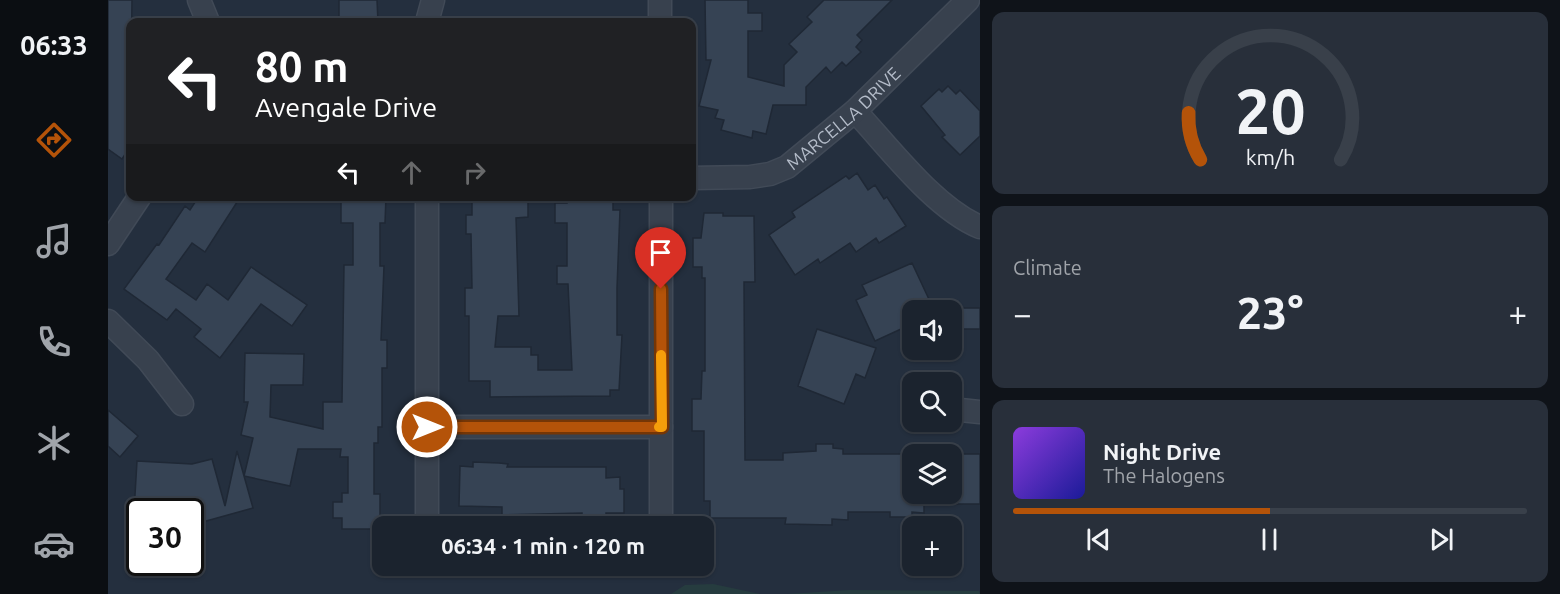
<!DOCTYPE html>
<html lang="en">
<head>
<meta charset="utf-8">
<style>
	:root { --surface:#1b232e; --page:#282f3a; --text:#f1f3f6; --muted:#a0a4aa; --line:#39404a; --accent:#b45309 }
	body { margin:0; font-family:Ubuntu,sans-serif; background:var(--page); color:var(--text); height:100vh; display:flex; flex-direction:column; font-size:22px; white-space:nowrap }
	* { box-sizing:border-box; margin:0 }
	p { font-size:20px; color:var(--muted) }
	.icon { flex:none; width:33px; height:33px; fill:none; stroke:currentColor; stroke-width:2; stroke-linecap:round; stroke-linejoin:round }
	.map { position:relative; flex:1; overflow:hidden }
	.panel { display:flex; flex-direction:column; gap:12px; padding:12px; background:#0f1319; width:580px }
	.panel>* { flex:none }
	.top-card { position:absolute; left:18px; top:18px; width:570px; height:183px; border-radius:12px; box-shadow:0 2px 4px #0004,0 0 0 2px var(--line); background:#202124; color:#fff; overflow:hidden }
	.fabs { position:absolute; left:794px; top:300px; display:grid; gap:12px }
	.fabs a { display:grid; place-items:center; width:60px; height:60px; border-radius:12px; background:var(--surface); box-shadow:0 2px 4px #0004,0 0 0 2px var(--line); font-size:30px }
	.speed { position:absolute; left:18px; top:498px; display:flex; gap:12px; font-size:30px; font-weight:700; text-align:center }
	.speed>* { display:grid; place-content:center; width:78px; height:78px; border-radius:50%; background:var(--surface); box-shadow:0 2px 4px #0004,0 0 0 2px var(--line); line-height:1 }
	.speed .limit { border:3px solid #111; border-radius:9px; background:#fff; color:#111 }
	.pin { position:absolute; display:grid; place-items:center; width:51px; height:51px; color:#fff; margin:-62px -26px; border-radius:50% 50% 50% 0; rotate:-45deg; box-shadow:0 0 6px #0007 }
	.pin .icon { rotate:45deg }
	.me { position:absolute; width:66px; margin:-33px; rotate:90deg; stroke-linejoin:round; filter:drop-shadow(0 0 4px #0008) }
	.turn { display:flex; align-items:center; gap:21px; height:126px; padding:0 30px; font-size:27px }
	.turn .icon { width:78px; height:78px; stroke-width:2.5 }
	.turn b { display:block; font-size:42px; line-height:51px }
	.lanes { display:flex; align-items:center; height:57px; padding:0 30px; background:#0003; justify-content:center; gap:30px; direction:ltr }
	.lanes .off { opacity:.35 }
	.big { font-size:45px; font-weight:700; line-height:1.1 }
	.panel .tile { flex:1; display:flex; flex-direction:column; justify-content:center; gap:9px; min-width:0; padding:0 21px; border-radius:12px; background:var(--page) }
	.panel .dial { align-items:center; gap:0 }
	.dial svg { height:156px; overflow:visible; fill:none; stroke:var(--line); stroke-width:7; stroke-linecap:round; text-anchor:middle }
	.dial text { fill:var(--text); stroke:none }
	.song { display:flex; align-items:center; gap:18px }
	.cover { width:72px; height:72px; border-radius:9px; background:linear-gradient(135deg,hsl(270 70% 55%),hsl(240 70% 35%)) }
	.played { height:6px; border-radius:3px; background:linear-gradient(90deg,var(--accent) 50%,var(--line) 50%) }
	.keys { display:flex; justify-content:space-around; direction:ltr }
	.heat { display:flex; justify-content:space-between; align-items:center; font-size:33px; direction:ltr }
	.trip { position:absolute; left:264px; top:516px; width:342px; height:60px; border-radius:12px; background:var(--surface); box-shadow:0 2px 4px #0004,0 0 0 2px var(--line); font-weight:700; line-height:60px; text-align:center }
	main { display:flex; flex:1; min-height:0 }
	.tabs { display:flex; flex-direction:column; width:108px; justify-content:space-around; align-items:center; background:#0b0e12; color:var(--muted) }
	.tabs .icon { width:42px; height:42px }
	.tabs .selected { color:var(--accent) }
	.tabs b { font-size:27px; color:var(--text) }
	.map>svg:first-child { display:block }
</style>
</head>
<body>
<main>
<nav class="tabs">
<b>06:33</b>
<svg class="icon selected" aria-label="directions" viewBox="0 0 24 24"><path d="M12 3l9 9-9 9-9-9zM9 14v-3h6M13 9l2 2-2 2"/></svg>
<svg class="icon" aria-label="music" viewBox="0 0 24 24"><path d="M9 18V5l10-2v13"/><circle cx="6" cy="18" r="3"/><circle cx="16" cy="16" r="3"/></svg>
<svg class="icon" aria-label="phone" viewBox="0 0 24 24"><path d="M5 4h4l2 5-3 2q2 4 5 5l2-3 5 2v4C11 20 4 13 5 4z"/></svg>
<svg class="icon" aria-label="climate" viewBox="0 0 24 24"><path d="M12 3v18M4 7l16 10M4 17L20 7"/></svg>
<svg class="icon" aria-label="car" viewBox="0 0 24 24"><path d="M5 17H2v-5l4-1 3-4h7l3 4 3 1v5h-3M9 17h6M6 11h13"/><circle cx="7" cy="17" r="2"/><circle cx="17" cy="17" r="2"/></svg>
</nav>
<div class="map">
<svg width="872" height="594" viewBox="0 0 872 594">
	<rect width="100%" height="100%" fill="#242f3e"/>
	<path fill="#263c3f" d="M605 584 652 594H563L577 585Z
		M742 590 871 591 872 594H679Z"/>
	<path fill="#364354" stroke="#1f2835" stroke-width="1.5" d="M0 0H24L22 147 14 159 0 149Z
		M231 0H269L270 22H231Z
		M597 0H640V13H654V31H640V77L676 86V65L689 52 681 44 704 22 699 17 716 0H784L749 35 754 40 748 47 753 52 738 66 734 62 723 73 718 67 698 87V105H665L658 134 645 131 644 138 613 130 616 120 607 118 610 110 591 106 603 60H598Z
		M840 86 848 94 852 90 872 111V136L852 155 834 137 837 135 813 106 831 89 834 92Z
		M749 173 760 190 767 185 776 199 779 197 798 226 771 243 768 238 748 252 742 243 712 263 710 259 687 275 661 235 687 217 684 212 738 176 741 179Z
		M91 196H133L97 252 84 243 58 279 88 300 99 284 120 300 143 267 199 305 184 326 153 304 112 358 86 337 93 329 68 309 59 320 16 289 49 244 51 245 77 206 82 210Z
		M233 196H278L277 223H272V266H276L273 340H279V368H274V427H270V443H266V494H272V529H234V518H225V502H234V493H240V457H232L233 449H190L182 486 136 476 145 438 133 435 140 402H136L137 353 196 354 195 385H163L162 417 215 429V402H234L236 265H245V223H233Z
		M364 196H408V201H420V217L408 218 411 316H390L387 347H423V355H430V370H464L460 284H449V266H459V223H447V203H459V196H505V210H512L509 288V335H514L511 390H502V396L382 397V381H361V316H357V288H364L363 234H358V215H364Z
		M596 213H615V216H646L647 282H636L637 460H675V453L708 451V444H725V448L735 449V454H804V494H816V513L804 512V517H782V512H740V520L724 519V525L677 524 678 518H602V501H596V431H584V399H593L594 371H597V278H594V267H585V238H593Z
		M804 263 826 310H804V324L767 341 748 300 759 295 754 285Z
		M843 308H872V329H843Z
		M709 329 768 348 757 378 748 374 736 404 690 386Z
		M0 410 30 436 12 457 0 446Z
		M129 451 145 508 91 523 88 512H26L29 461 84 464 104 459 117 506Z
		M843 454H872V504H843Z
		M365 462 391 463 400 464 399 467H498V478L512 477V489H516V513H498V521L474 522V513L394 515V507L351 506 352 466 365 467Z"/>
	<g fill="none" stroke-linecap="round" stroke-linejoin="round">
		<defs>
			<g id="street">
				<path d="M91 0 100 22"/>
				<path d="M552 0V22"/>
				<path d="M319 22 325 0"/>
				<path d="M747 111C781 147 826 208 872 227"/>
				<path id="s1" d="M584 178 642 177 662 174 679 167 747 111 860 0"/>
				<path d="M553 196V525"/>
				<path d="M0 244 32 196"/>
				<path d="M0 321 40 360 74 404"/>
				<path d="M843 409 872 412"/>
				<path d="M319 427H553"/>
				<path d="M319 526V196"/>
			</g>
		</defs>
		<use href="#street" stroke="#414a57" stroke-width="25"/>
		<use href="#street" stroke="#38414e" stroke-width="22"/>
	</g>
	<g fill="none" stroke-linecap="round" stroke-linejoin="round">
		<defs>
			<path id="route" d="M319 427H554L553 289"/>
		</defs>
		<use href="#route" stroke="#753606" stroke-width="15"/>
		<use href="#route" stroke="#b45309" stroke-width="10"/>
		<path stroke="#f59e0b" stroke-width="10" d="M551 427H554L553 355"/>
	</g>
	<g text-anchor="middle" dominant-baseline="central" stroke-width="6" stroke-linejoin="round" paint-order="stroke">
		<g font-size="18" fill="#b4bcc9" stroke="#1d2633">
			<text stroke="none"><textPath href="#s1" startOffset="171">MARCELLA DRIVE</textPath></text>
		</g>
	</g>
</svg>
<div class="fabs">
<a><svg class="icon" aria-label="sound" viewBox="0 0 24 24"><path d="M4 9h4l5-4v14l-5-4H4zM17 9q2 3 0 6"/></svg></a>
<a><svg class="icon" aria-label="search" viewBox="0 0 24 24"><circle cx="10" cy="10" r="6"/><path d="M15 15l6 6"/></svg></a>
<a><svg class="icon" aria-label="layers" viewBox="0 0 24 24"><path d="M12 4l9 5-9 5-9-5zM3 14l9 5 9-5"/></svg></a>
<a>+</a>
</div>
<div class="speed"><div class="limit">30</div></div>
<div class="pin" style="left:553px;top:289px;background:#d93025"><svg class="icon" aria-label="arrive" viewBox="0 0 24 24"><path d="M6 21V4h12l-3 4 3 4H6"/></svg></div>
<svg class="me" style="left:319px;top:427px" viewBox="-20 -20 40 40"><circle r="17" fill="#b45309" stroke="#fff" stroke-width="3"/><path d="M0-11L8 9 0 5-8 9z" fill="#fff"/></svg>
<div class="trip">06:34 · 1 min · 120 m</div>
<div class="top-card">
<div class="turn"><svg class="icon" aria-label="left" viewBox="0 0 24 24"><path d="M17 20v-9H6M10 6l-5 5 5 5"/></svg><div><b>80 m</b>Avengale Drive</div></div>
<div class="lanes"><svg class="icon" aria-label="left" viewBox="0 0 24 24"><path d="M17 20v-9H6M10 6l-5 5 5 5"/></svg><svg class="icon off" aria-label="ahead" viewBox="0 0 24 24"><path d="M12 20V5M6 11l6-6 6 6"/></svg><svg class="icon off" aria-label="right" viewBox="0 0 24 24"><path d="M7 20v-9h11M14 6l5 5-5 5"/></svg></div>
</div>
</div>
<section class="panel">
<div class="tile dial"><svg viewBox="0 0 100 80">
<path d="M14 69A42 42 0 1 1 86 69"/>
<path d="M14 69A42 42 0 0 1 8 45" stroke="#b45309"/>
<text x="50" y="56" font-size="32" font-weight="700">20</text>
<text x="50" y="72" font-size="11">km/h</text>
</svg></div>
<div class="tile"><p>Climate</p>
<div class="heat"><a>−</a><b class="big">23°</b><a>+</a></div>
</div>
<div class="tile">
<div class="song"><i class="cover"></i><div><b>Night Drive</b><p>The Halogens</p></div></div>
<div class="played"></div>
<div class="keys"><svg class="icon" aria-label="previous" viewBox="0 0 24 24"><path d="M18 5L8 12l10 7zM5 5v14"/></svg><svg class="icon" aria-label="pause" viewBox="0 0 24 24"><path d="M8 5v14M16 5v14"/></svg><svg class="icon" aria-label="next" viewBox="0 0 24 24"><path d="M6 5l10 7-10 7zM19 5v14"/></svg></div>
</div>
</section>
</main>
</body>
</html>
